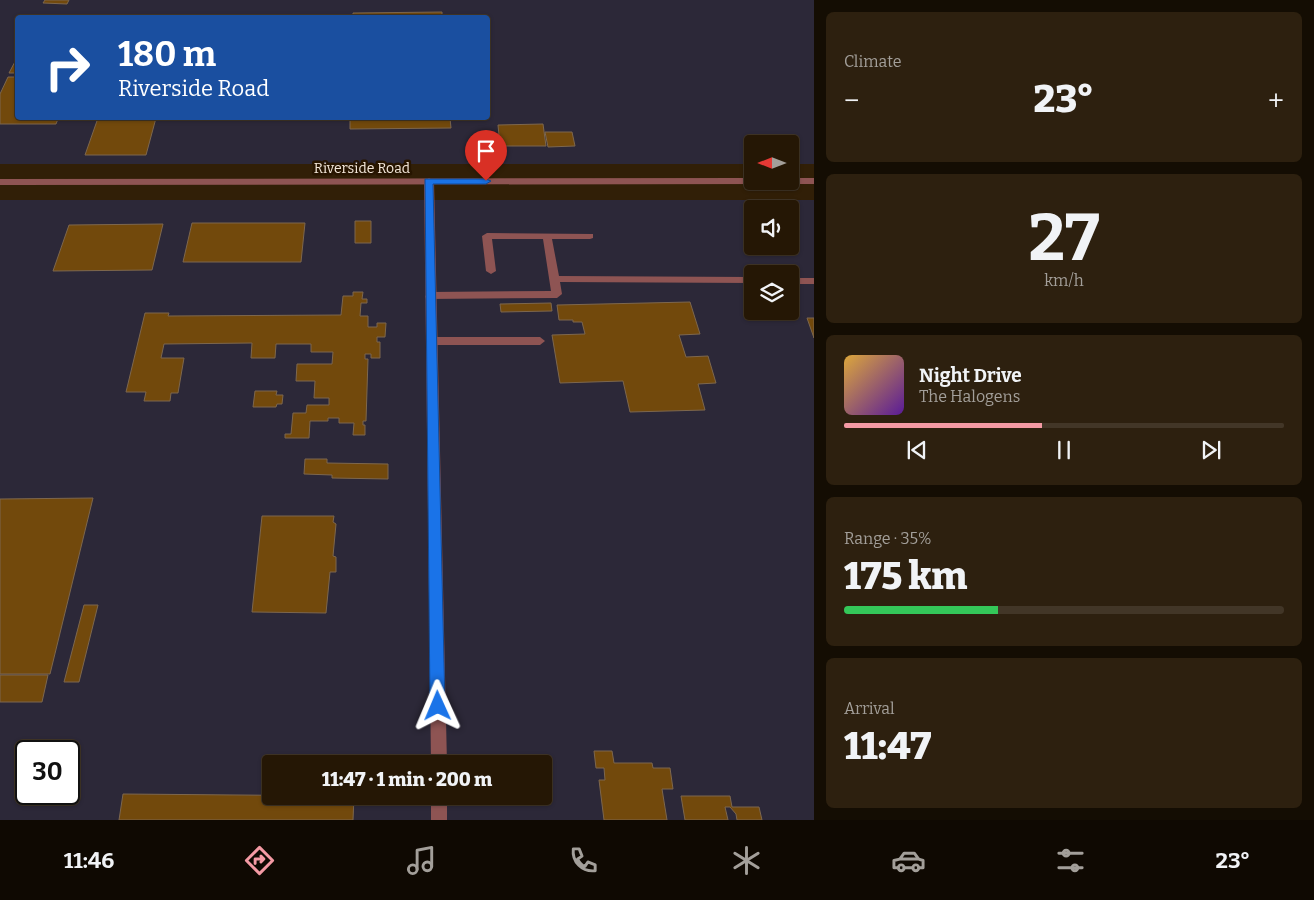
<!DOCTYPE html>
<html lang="en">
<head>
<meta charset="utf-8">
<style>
	:root { --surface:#251705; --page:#2d200f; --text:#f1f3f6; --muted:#a39f9a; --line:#423627; --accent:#f49aa4 }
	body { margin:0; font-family:Bitter,serif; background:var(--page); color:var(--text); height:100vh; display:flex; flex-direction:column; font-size:19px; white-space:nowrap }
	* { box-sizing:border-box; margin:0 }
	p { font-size:16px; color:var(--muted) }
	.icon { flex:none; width:28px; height:28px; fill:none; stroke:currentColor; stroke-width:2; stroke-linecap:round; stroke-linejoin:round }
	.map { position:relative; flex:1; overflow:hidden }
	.side { display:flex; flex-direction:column; gap:12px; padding:12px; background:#140d03; width:500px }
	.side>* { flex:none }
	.hud { position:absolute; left:15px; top:15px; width:475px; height:105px; border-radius:5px; box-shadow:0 1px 4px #0004,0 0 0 1px var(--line); background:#1a4fa0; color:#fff; overflow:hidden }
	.needle { width:32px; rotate:270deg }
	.fabs { position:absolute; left:744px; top:135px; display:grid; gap:10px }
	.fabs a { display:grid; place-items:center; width:55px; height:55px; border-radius:5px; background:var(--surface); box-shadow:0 1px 4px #0004,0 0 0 1px var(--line); font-size:25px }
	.speed { position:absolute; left:15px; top:740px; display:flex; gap:10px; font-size:25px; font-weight:700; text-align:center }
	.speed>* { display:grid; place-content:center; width:65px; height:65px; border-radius:50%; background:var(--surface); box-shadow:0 1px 4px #0004,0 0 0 1px var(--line); line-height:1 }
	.speed .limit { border:2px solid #111; border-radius:8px; background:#fff; color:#111 }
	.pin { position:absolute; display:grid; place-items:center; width:42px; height:42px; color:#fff; margin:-51px -21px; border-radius:50% 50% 50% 0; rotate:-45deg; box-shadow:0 0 5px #0007 }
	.pin .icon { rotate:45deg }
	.me { position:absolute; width:55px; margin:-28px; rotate:359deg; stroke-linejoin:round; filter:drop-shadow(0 0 4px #0008) }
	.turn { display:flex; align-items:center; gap:18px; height:105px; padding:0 20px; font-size:22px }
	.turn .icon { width:65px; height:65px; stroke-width:2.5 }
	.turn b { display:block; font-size:35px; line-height:42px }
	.big { font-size:38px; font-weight:800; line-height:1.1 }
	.side .tile { flex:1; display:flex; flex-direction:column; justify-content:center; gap:8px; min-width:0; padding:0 18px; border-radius:8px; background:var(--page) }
	.side .dial { align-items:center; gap:0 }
	.dial b { font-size:65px; line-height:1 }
	.song { display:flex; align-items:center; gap:15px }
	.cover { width:60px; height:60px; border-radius:8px; background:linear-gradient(135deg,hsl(40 70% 55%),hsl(270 70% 35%)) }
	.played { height:5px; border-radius:2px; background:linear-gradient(90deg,var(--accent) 45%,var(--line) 45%) }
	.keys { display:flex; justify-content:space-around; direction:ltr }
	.heat { display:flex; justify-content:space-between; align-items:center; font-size:28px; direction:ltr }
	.charge { height:8px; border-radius:4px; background:linear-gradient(90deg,#34c759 35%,var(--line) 0) }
	.trip { position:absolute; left:262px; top:755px; width:290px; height:50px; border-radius:5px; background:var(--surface); box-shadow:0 1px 4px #0004,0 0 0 1px var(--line); font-weight:800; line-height:50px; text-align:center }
	.dock { display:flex; height:80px; justify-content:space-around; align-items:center; background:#0f0902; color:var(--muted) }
	.dock .icon { width:35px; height:35px }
	.dock .on { color:var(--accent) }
	.dock b { font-size:22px; color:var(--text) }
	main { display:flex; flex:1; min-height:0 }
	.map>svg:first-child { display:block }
</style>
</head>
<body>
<main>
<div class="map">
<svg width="814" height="820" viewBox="0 0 814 820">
	<rect width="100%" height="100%" fill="#311f07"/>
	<path fill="#2c2838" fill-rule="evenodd" d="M0 0H814V164H790V144H752V164H0ZM18 18H488V118H18Z
		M0 200H814V820H0ZM752 209H790V246H752ZM752 274H790V311H752ZM26 751H69V794H26ZM271 764H544V796H271Z"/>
	<path fill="#72490c" stroke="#7d674e" d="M45 0H69L67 4 43 3Z
		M442 12V18H353V13Z
		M18 56V73H9Z
		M8 77H18V118H93V119H58L56 124H0V94Z
		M98 118H156L146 155H85Z
		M350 118H450L451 128 350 129Z
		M543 124 546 146H500L498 125Z
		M545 132H572L575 146 548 147Z
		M355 221H371V243H355Z
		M192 223H305L301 262H183Z
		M163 224 152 270 53 271 69 225Z
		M353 292H363L362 299H367V303H361L360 316H368V327H377V323H386L385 337H377V342H380V358H371V354H365V359H368L366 421H363V425H365V435H353L354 423H339V418H328V421H310L309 438H285V434H291L293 413H306L307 405H329V398H314L315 381H296L297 364H332L333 352H311V344H276L275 358H251L252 343 164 344 161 358H184L178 393H171L170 401H144L146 392H126L145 313H169L168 316 341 315 343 296H353Z
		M690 302 700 334 679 335 686 357 708 356 716 383 698 384 705 410 630 412 623 381 560 383 552 335 585 334 582 322H573V320H559L557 305Z
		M551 303 552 311 501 312 500 304Z
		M807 318H814V338Z
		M255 391H277L276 395H283L282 404H277L276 407H253Z
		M305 459H327V463L388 464V479L332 478V475L304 474Z
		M93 498 50 674H0V499Z
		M262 516H334L333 522 336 524 333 556 336 557V572H330L326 613 252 612Z
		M84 605H98L79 682H64Z
		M0 675H48L42 702H0Z
		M594 751H612L614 763H652L653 768H670L673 789H662L667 820H604L599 780H605L604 768H596Z
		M123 794 354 796 353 820H119Z
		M681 796H730L732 807H759L762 820H737L736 814 730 807H725L728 820H685Z"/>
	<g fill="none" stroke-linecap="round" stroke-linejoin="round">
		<path fill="#8e5453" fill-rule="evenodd" d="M487 233 593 234V238L590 239H552L559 276 752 277V283L560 282 562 294 557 298 426 299 425 296 430 292 551 291 543 239H492L496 271 491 274 486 271 482 236Z
			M790 278H814V284H790Z
			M431 337H540L545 341 540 345H431L426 341Z"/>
		<path fill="#8e5453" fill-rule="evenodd" d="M429 178 434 181 447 764H431L424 181Z
			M431 796H447V820H431Z"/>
		<path fill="#8e5453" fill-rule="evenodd" d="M752 178V181H790V178H814V184L0 185V179Z"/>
	</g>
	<path fill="#1a73e8" stroke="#114b97" d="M425 179H486L491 181 486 184H433L445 706 443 711 438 713 432 711 430 706Z"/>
	<g text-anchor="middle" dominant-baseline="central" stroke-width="5" stroke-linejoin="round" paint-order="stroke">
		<g font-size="14" fill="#f4e8da" stroke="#271500">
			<text x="362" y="168">Riverside Road</text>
		</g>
	</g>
</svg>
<div class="fabs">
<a><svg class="needle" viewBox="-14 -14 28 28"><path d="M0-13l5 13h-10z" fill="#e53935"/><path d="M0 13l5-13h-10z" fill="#a39f9a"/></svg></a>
<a><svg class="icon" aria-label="sound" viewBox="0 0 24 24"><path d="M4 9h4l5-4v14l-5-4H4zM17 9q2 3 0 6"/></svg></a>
<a><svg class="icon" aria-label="layers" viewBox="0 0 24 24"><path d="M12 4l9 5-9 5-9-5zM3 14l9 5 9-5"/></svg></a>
</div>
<div class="speed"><div class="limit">30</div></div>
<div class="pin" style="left:486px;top:181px;background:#d93025"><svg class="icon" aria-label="arrive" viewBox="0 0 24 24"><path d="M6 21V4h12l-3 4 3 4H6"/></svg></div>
<svg class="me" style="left:438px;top:706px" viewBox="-20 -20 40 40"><path d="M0-17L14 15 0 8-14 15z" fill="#1a73e8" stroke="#fff" stroke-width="4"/></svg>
<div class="trip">11:47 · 1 min · 200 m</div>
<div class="hud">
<div class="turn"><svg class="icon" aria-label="right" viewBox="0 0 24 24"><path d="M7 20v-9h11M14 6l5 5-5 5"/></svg><div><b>180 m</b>Riverside Road</div></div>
</div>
</div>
<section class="side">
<div class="tile"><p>Climate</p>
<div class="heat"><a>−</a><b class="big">23°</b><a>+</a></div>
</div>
<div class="tile dial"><b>27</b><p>km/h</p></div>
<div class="tile">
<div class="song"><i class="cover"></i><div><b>Night Drive</b><p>The Halogens</p></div></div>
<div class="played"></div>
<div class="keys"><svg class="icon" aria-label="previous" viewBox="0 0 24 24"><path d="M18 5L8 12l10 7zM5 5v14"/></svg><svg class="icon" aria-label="pause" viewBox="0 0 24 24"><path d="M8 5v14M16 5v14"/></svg><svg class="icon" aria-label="next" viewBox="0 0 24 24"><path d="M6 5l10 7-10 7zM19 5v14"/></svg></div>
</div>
<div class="tile"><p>Range · 35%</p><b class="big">175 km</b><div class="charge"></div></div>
<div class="tile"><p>Arrival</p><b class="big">11:47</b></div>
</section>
</main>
<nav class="dock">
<b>11:46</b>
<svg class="icon on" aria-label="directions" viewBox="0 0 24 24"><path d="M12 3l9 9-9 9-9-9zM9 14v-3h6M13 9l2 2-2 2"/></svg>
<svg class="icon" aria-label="music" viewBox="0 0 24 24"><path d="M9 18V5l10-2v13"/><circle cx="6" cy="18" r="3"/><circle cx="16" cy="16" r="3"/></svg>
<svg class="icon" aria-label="phone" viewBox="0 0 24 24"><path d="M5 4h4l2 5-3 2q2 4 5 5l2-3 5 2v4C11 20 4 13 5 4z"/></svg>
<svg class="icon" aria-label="climate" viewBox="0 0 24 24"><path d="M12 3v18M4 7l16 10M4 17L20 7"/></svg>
<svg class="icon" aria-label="car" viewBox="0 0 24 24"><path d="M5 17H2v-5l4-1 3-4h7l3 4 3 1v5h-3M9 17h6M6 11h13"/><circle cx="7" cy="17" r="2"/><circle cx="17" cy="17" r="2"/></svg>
<svg class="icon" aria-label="filters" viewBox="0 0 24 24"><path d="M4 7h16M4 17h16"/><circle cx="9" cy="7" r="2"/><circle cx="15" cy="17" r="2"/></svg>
<b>23°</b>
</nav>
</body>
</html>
